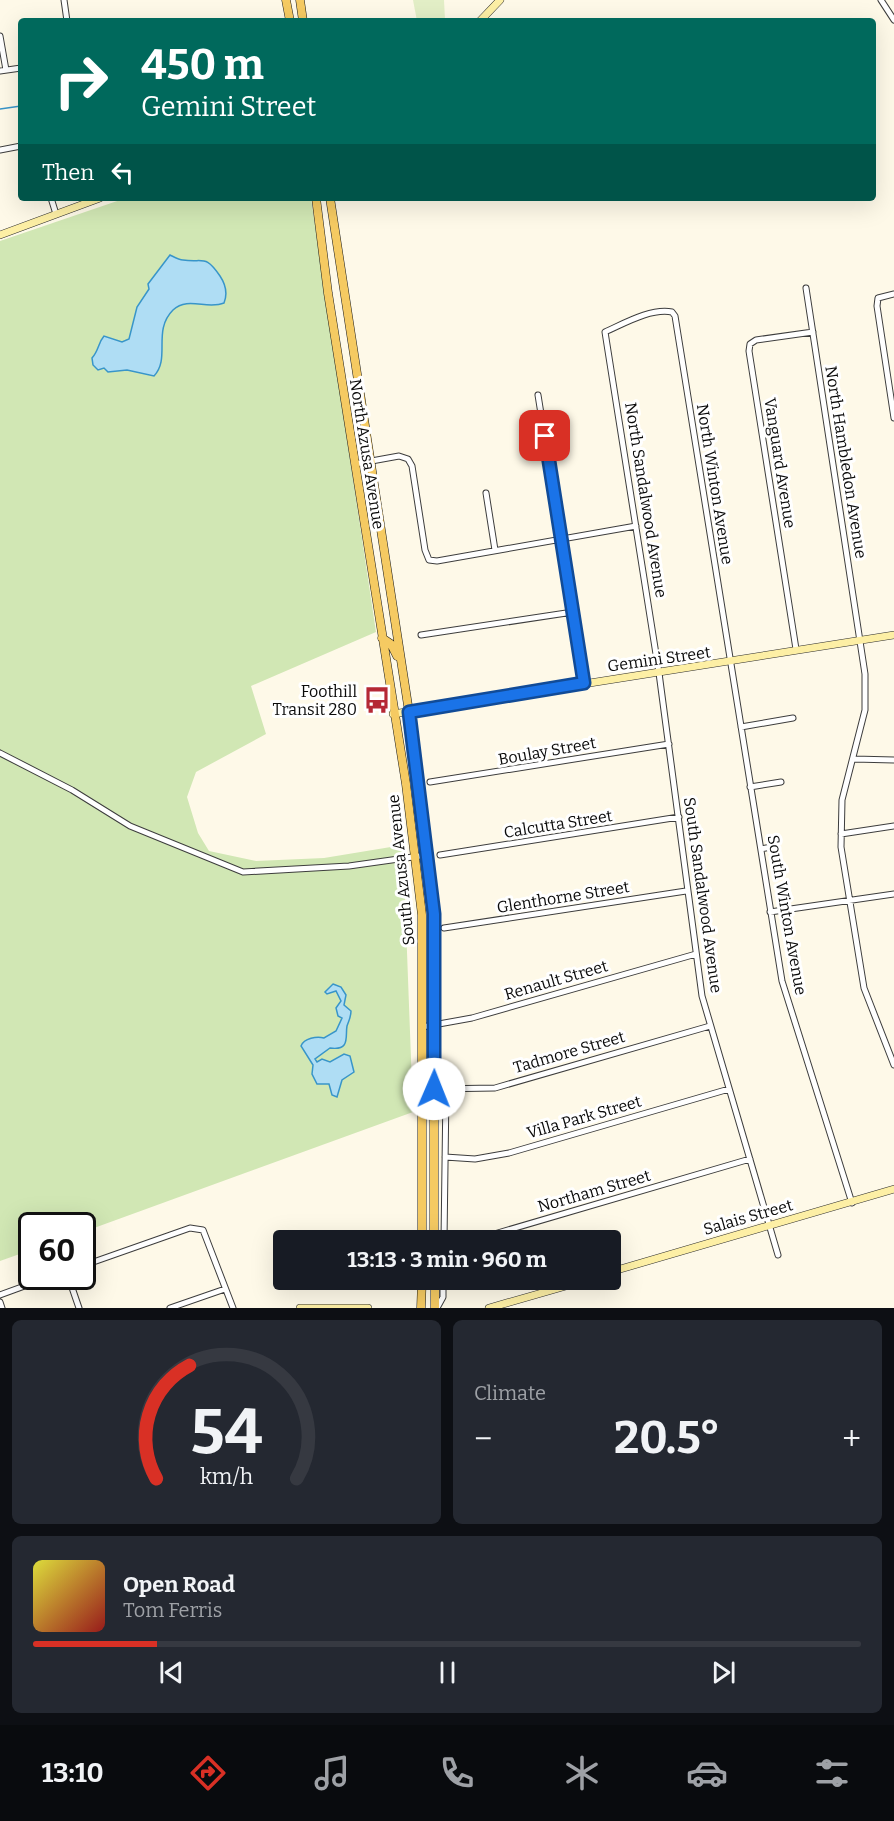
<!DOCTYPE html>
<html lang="en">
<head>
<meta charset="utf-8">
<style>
	:root { --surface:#171b24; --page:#242831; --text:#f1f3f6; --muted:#9ea1a6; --line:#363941; --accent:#d93025 }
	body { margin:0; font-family:Bitter,serif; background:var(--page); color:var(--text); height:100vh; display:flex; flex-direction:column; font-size:22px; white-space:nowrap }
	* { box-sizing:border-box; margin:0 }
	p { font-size:20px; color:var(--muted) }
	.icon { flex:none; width:33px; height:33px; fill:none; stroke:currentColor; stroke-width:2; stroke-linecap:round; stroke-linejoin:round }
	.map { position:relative; height:1308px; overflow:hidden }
	.drawer { display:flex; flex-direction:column; gap:12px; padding:12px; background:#0d0f14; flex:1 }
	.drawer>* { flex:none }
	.banner { position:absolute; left:18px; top:18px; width:858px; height:183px; border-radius:6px; box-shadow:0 6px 24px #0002; background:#00695c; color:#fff; overflow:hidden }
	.speed { position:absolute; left:18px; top:1212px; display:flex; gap:12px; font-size:30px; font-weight:700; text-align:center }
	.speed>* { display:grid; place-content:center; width:78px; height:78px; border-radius:50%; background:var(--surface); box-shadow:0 6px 24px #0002; line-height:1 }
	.speed .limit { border:3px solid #111; border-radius:9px; background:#fff; color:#111 }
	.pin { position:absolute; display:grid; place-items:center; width:51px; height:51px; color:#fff; margin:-26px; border-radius:12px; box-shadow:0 3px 9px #0006 }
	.me { position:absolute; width:66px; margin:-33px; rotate:1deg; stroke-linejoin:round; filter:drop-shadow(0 0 4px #0008) }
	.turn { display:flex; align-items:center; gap:21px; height:126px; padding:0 24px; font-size:27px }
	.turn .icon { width:78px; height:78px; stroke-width:2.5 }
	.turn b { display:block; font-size:42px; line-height:51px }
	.then { display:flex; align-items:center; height:57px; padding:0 24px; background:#0003; gap:12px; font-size:22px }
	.big { font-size:45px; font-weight:700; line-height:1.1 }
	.drawer .tile { flex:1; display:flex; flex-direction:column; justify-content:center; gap:9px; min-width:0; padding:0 21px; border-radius:9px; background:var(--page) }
	.drawer .dial { align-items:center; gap:0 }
	.dial svg { height:156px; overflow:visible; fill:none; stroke:var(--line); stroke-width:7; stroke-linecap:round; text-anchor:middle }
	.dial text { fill:var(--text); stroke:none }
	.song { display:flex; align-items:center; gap:18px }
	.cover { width:72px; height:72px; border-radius:9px; background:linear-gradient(135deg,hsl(60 70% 55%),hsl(0 70% 35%)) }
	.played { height:6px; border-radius:3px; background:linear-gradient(90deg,var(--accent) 15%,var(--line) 15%) }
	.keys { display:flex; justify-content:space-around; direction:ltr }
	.heat { display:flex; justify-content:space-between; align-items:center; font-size:33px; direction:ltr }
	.drawer .tiles { flex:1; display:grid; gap:12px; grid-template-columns:1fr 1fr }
	.tile:last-child { grid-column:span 2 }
	.trip { position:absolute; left:273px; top:1230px; width:348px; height:60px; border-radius:6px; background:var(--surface); box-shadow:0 6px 24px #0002; font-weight:700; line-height:60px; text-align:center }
	.dock { display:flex; height:96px; justify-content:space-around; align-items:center; background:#090b0e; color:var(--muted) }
	.dock .icon { width:42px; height:42px }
	.dock .active { color:var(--accent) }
	.dock b { font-size:27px; color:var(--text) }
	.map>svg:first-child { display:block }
</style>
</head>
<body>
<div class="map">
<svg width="894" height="1308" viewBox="0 0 894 1308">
	<rect width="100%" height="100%" fill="#fef9e8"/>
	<path fill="#d1e7b4" d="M126 198H311L376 632 251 686 266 734 196 772 187 797 198 833 209 851 256 861 324 858 403 845 413 1112 83 1232 82 1226H32L31 1250 0 1261V241Z"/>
	<path fill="#e2eec6" d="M413 0H444L445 20 417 21Z"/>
	<path fill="#afddf4" stroke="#3895c9" stroke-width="1.5" d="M170 255C174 257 179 260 183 260 204 263 205 254 220 276 226 285 228 293 224 303 207 310 188 296 173 310 152 331 171 358 154 376L127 370 108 372 104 368 98 370 93 365 92 358C99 350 98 343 104 336L122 342 129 339 137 307 149 289 148 284Z
		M333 984 341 987 346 995 344 1005 351 1011C351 1017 349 1020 347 1026 345 1036 351 1051 330 1048L315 1059 317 1062 322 1059 330 1062 344 1054 350 1056 354 1072 342 1080 337 1097 332 1095 329 1084H317L312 1074 313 1065 301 1046C304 1038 317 1036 324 1038L336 1031 342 1018 338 1016 336 1008 341 1001 336 991 327 994 325 992Z"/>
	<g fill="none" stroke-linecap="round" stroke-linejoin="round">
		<path stroke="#3895c9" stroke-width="1.5" d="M0 109 21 106"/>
		<defs>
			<path id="street" d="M64 0 67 21
				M881 0 894 20
				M0 36 6 70
				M0 71 21 68
				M0 150 21 146
				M51 198 56 214
				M806 288 865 674V710L842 800 841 847 864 988 894 1065
				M894 294 878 298 877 306 894 418
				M538 395 584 683
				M355 464 399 456 408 459 412 466 425 550 429 560 437 561 636 526
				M486 493 495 550
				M421 635 573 612
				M796 649 749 351 750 344 756 340 813 332
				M741 727 793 718
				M0 753 72 790 130 826 243 872 349 866 427 855
				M854 759 894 760
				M430 782 669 744
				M750 787 781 782
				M841 834 894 826
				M761 849 771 847
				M440 855 679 817
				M770 912 894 894
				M444 928 686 891
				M422 1027 472 1018 696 954
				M434 1089 495 1088 710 1026
				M445 1157 475 1159 509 1153 729 1089
				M444 1234 491 1235 750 1159
				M444 1240 446 1090
				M778 1255 702 996 659 673 605 332C625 323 651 308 672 312L675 316 782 981 852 1203
				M82 1266 190 1228 203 1230 233 1308
				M68 1276 79 1308
				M0 1295 52 1276
				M0 1302 2 1308
				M170 1308 225 1289
				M437 1308 443 1297V1280"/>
			<path id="secondary" d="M480 21 500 0
				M0 235 100 198
				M393 714 894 635
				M610 1272 894 1189
				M300 1308H368
				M489 1308 587 1280"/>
			<path id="primary" d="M286 0 290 21
				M300 0 303 21
				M316 198 328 293 406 784 422 915V1240
				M330 198 409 712 434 914V1240
				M382 638 391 644 397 656
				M435 1280V1308
				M421 1308 422 1280"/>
		</defs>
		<use href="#street" stroke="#3d3d3d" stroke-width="7"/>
		<use href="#secondary" stroke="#2c2c2c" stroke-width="8"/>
		<use href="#primary" stroke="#1b1b1b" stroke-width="9"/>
		<use href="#street" stroke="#fff" stroke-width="5"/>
		<use href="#secondary" stroke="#fdefa5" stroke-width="7"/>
		<use href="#primary" stroke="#f5ca62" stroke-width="8"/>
	</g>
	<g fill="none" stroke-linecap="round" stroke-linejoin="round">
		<defs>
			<path id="route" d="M434 1089V914L409 712 584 683 545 436"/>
		</defs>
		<use href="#route" stroke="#114b97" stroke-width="15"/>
		<use href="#route" stroke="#1a73e8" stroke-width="10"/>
	</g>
	<defs>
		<symbol id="bus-bare" viewBox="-9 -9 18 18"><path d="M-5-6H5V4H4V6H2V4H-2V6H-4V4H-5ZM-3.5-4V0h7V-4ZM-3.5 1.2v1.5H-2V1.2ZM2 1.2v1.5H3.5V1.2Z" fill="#b52835" stroke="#fff" stroke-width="2.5" paint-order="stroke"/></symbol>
	</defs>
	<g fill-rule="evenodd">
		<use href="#bus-bare" x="358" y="681" width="38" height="38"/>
	</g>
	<g text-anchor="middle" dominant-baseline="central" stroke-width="6" stroke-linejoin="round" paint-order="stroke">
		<g font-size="16" fill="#0a0a0a" stroke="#fff">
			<text transform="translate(367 454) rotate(81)">North Azusa Avenue</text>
			<text transform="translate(846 462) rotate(81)">North Hambledon Avenue</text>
			<text transform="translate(780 463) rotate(81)">Vanguard Avenue</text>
			<text transform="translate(715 484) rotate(81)">North Winton Avenue</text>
			<text transform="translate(646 500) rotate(81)">North Sandalwood Avenue</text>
			<text transform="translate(659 659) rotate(-8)">Gemini Street</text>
			<text transform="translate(547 751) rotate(-10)">Boulay Street</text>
			<text transform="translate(558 824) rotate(-9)">Calcutta Street</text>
			<text transform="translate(401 870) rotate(-96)">South Azusa Avenue</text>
			<text transform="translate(703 895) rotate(82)">South Sandalwood Avenue</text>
			<text transform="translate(563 897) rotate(-9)">Glenthorne Street</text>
			<text transform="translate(787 915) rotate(80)">South Winton Avenue</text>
			<text transform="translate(556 980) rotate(-16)">Renault Street</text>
			<text transform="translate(569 1052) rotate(-16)">Tadmore Street</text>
			<text transform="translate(584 1117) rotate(-16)">Villa Park Street</text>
			<text transform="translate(594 1191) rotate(-16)">Northam Street</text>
			<text transform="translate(748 1217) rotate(-16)">Salais Street</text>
		</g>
		<g font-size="16" fill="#0a0a0a" stroke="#fff" text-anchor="end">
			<text x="357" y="691">Foothill<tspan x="357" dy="18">Transit 280</tspan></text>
		</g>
	</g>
</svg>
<div class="speed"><div class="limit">60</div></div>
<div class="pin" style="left:545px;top:436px;background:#d93025"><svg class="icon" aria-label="arrive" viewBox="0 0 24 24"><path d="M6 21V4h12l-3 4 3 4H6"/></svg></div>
<svg class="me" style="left:434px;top:1089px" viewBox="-20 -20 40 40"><circle r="19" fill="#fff"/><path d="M0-13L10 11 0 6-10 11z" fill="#1a73e8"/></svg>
<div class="trip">13:13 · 3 min · 960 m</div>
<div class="banner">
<div class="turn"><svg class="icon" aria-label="right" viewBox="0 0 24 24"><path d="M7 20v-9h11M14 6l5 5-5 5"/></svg><div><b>450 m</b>Gemini Street</div></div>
<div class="then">Then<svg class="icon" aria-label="left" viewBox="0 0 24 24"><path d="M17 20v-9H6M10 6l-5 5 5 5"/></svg></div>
</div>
</div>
<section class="drawer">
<div class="tiles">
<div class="tile dial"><svg viewBox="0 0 100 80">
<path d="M14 69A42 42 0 1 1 86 69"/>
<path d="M14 69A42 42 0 0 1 31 11" stroke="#d93025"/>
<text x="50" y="56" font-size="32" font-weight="700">54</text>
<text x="50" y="72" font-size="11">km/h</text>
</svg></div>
<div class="tile"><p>Climate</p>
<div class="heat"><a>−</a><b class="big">20.5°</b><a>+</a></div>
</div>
<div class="tile">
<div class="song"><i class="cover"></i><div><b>Open Road</b><p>Tom Ferris</p></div></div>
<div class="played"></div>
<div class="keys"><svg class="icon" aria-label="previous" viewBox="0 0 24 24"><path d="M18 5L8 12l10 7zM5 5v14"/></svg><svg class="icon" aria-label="pause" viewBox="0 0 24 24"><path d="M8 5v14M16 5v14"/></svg><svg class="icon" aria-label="next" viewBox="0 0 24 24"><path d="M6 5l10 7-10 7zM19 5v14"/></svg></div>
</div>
</div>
</section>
<nav class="dock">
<b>13:10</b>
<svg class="icon active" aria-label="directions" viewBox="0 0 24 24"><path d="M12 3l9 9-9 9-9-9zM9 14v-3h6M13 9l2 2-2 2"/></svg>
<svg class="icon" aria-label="music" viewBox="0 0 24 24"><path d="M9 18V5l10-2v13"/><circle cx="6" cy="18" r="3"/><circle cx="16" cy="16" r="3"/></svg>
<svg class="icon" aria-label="phone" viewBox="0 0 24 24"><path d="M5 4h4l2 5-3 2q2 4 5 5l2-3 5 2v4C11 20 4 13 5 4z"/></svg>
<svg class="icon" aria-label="climate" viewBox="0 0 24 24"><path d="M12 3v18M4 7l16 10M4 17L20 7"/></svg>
<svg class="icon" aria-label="car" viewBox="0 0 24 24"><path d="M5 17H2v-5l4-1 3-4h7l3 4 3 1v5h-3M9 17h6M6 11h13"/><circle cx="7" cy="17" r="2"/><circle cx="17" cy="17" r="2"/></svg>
<svg class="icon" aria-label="filters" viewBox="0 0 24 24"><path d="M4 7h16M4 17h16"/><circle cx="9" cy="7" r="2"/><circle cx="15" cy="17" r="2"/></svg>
</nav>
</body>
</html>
